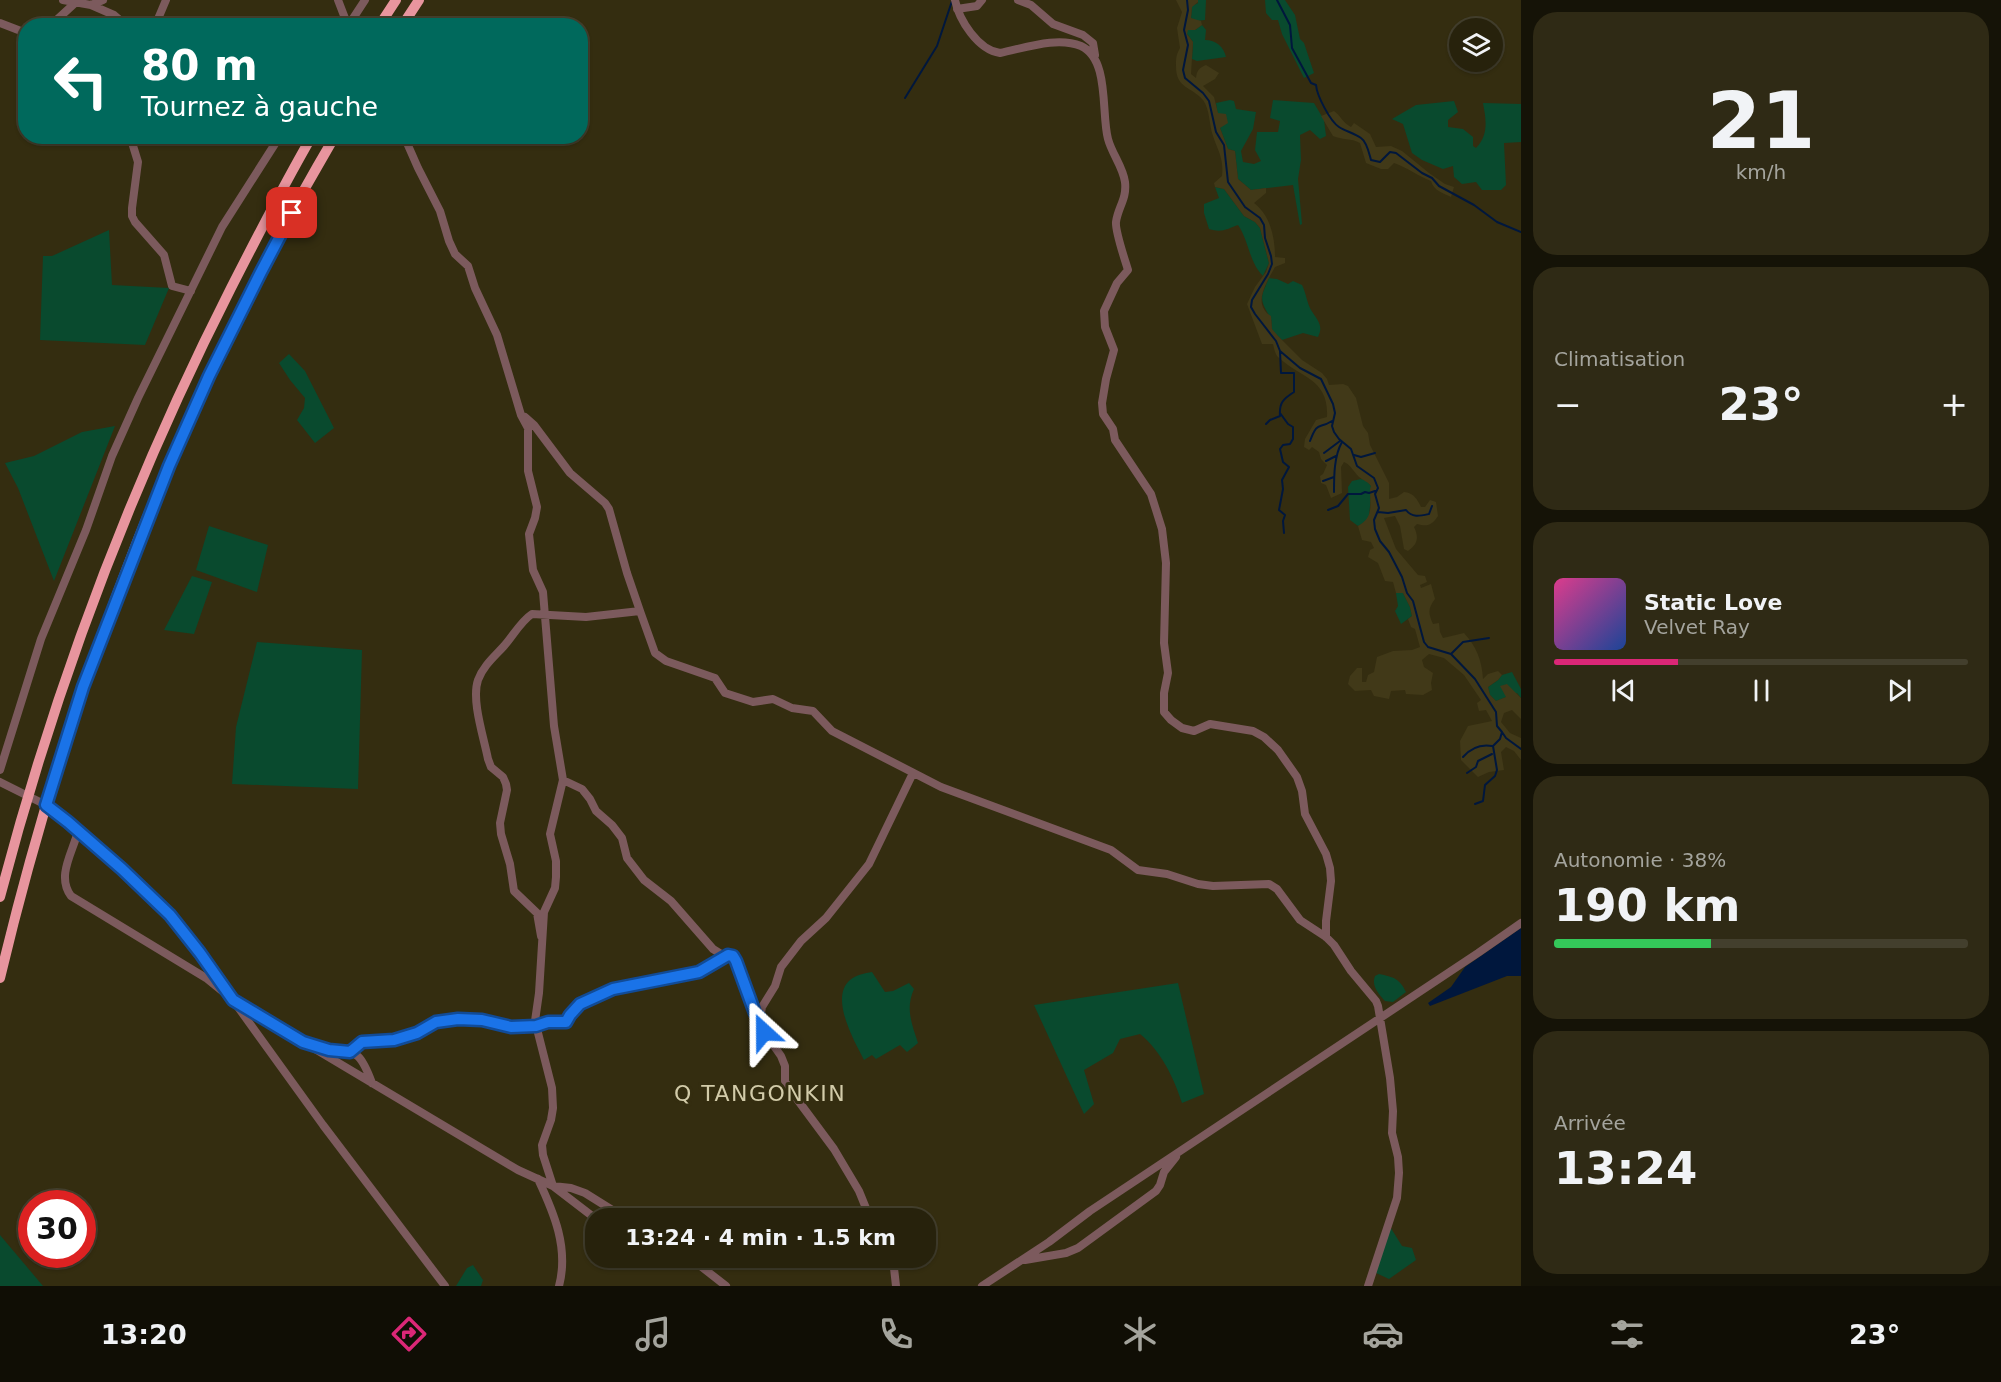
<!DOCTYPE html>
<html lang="fr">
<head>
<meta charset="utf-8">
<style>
	:root { --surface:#27220c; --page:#2f2a15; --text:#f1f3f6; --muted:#a4a49d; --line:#433f2d; --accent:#db2777 }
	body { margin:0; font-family:"DejaVu Sans",sans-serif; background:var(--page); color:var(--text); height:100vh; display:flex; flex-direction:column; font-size:22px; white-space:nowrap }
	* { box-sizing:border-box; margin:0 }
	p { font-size:20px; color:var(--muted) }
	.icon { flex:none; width:33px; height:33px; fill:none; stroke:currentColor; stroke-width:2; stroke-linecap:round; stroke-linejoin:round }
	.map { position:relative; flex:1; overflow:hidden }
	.details { display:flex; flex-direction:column; gap:12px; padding:12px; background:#151307; width:480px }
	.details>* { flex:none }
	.top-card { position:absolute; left:18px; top:18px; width:570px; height:126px; border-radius:24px; box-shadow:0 2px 4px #0004,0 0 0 2px var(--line); background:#00695c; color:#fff; overflow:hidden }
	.controls { position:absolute; left:1449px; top:18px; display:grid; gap:12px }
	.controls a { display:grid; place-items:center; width:54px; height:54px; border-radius:50%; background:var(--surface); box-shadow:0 2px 4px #0004,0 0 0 2px var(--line); font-size:30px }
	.speed { position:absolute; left:18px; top:1190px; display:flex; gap:12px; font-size:30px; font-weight:700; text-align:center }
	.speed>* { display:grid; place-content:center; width:78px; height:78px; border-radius:50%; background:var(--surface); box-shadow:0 2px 4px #0004,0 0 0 2px var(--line); line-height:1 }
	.speed .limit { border:9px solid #d22; background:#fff; color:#111 }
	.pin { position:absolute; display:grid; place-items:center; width:51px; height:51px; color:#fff; margin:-26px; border-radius:12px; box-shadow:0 3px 9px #0006 }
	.me { position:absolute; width:66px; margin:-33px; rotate:336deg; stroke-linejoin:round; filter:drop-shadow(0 0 4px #0008) }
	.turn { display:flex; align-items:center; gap:21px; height:126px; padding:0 24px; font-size:27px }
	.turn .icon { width:78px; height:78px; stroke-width:2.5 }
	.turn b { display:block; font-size:42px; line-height:51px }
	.big { font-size:45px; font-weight:600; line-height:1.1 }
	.details .tile { flex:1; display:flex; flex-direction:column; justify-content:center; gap:9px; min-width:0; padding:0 21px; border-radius:24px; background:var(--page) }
	.details .dial { align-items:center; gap:0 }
	.dial b { font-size:78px; line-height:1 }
	.song { display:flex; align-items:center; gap:18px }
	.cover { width:72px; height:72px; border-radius:9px; background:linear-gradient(135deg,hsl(330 70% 55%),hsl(220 70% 35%)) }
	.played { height:6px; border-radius:3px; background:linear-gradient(90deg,var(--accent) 30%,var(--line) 30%) }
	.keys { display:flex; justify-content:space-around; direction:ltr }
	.heat { display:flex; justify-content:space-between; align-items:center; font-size:33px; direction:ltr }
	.charge { height:9px; border-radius:4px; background:linear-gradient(90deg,#34c759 38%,var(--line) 0) }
	.trip { position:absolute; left:585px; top:1208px; width:351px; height:60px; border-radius:24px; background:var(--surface); box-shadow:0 2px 4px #0004,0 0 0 2px var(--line); font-weight:600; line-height:60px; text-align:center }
	.tabs { display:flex; height:96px; justify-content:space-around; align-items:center; background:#100e05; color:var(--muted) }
	.tabs .icon { width:42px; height:42px }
	.tabs .current { color:var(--accent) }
	.tabs b { font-size:27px; color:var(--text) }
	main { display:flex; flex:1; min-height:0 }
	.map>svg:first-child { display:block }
</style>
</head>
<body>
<main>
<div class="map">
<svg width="1521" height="1286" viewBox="0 0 1521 1286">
	<rect width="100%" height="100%" fill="#342d10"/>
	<path fill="#094a2e" d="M1198 0H1206L1205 20 1196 21 1191 18 1192 6 1198 3Z
		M1265 0H1285L1295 15 1300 39 1304 43 1314 73 1304 78 1282 34 1278 20H1272L1266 13Z
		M1202 25 1206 30 1205 40C1216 40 1224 47 1226 57L1197 61 1192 59 1193 42 1187 34V30H1195Z
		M1230 100 1234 101 1236 109 1256 112 1253 129 1241 151 1243 162 1254 164 1261 161 1255 150 1257 132H1278L1280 121 1270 118 1273 100 1314 103 1324 120 1326 136 1320 139 1310 130 1300 135 1301 160 1298 179 1302 224 1300 225 1293 185 1251 190 1238 179 1235 151 1228 149 1220 128 1216 103Z
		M1454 101 1458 112 1448 120V127L1463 129 1473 137V146L1476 148C1489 135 1486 119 1483 103L1521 104V142L1504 143 1506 185 1501 190H1482L1476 182 1462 184 1454 177 1453 166 1443 169 1422 160 1412 153 1403 124 1392 119 1416 105Z
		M1215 187 1224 189 1244 216 1255 222 1260 228 1269 263 1263 276C1249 262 1249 241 1238 225 1227 229 1222 233 1209 229L1204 213V204L1219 198Z
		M109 230 112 285 169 288 145 345 40 340 43 256H52Z
		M1269 278 1277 279 1288 284 1293 281 1302 285C1306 293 1307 303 1311 310 1317 320 1324 325 1318 337L1303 333 1282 340C1279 337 1274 333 1272 329 1271 326 1272 322 1271 319 1260 299 1259 300 1269 278Z
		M289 354 305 371 334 428 315 443 297 420 304 408 305 398 290 380 279 363Z
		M115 426 54 581 18 488 5 463 34 456 82 432Z
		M1361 479 1367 481 1372 487 1369 516 1367 521 1358 526 1350 520 1348 487 1352 481Z
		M209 526 268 545 257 592 196 570Z
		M192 576 212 582 194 634 164 630Z
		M1396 593H1403L1410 607 1412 616 1401 624 1395 611 1398 606Z
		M257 642 362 650 358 789 232 784 236 727Z
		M1512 672 1521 689V698L1517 693 1496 701 1490 695 1488 687 1498 680 1502 675Z
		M872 972 885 992 893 991 909 983 914 989C905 1009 912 1024 918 1043L907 1052 900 1045 876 1059 872 1055 864 1060C855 1042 829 998 850 980 856 975 865 973 872 972Z
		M1379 974C1394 977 1400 979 1406 992L1393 1002 1385 1001C1379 994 1371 986 1375 976Z
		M1178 983 1204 1094 1182 1103C1174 1078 1161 1051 1140 1034L1120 1039 1113 1053 1084 1070 1094 1104 1084 1114 1034 1005Z
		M1389 1225 1402 1246 1412 1248 1416 1260 1389 1279 1374 1272Z
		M0 1235 43 1286H0Z
		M473 1265 483 1280 481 1286H456L467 1268Z"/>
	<path fill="#413918" d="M1176 0H1198V2L1192 7 1191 18 1201 21 1202 25 1195 30H1188L1187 34 1193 42 1191 74 1196 78C1197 70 1199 68 1206 65L1219 73 1215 79 1203 86 1214 97 1218 113 1226 114 1228 123 1220 128 1228 149 1235 151 1238 179 1251 190 1266 188V193L1254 203C1270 215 1275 237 1275 257L1285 258V263L1275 267C1270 277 1256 297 1264 309 1265 312 1268 314 1271 316L1272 329 1278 336 1302 360 1322 373 1327 379 1329 385 1343 384 1348 386 1356 398 1363 426 1368 433 1370 445 1389 483V499L1397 497 1404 492C1414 493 1417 499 1421 507H1425L1430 500 1436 502 1438 516C1432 525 1428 527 1417 524L1414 527C1419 537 1418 544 1408 551L1404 549 1400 526 1395 516 1384 518 1396 549 1418 575 1425 576 1427 582 1420 585 1421 588 1431 584 1435 599C1428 608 1428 613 1433 624L1439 623 1440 632 1443 638 1464 633C1476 646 1482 660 1483 679L1488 674 1498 671 1502 675 1498 680 1488 687 1490 695 1496 701 1506 697 1500 686 1507 684 1521 698V719L1512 710 1504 713 1501 722 1510 733 1521 738V760L1514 751 1506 747 1501 752 1504 770 1489 772 1478 777 1461 760 1460 741 1468 726 1492 721 1486 710 1479 711 1477 703 1481 700 1464 675 1444 658 1429 654 1422 660 1424 667 1433 673 1431 683 1432 690 1423 695 1406 694 1405 690 1391 691 1389 699 1374 696 1371 690 1355 691 1348 684 1350 676 1357 668H1362V682H1366L1368 675 1374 672 1377 657 1393 651 1412 650 1420 647 1415 629 1411 627 1408 619 1412 616 1410 607 1403 593H1396L1393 582 1385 581 1378 563 1368 557 1370 550 1374 548 1371 542 1362 540 1358 526C1374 517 1370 506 1370 489L1371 486C1367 481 1364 481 1359 477 1353 471 1351 465 1344 462L1341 467 1342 493 1331 498 1326 485 1321 483 1320 476 1323 474 1327 465 1321 459 1319 452 1312 447 1309 450 1304 447 1305 439 1316 420 1327 417C1329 378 1300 378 1278 357 1275 354 1274 348 1273 344H1262L1247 304 1255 287 1266 272 1269 263 1260 228 1255 222 1244 216 1224 189 1215 187 1214 183 1222 176C1224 159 1218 151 1213 136 1209 125 1210 109 1203 100 1191 86 1176 89 1176 66 1176 58 1176 55 1180 48L1177 28 1182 12Z
		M1334 111C1341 116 1343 123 1351 127L1354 123 1370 134 1376 147 1391 146 1402 151 1429 173 1445 184 1454 187 1451 197C1443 193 1434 191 1431 181 1418 176 1408 168 1394 163L1388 169H1381L1366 163 1360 143C1351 138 1342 140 1333 136L1321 116Z"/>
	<path fill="#00173d" d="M1521 928V976H1507L1430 1006 1428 1003 1451 987 1465 967Z"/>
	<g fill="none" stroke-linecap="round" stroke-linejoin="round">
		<path stroke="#00173d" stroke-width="2" d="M1187 0 1188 10 1184 30 1188 45 1183 70 1185 78 1203 93 1209 101 1216 132 1224 145 1228 182 1245 207 1260 218 1264 225 1265 238 1271 256 1272 264 1268 274 1252 300 1251 307 1255 314 1276 341 1280 351 1300 368 1321 379 1333 404 1335 413 1332 426 1334 432 1339 439 1351 449 1357 466 1374 478 1378 488 1375 494 1379 508 1374 520 1375 529 1380 541 1389 552 1402 577 1407 593 1413 601 1424 642 1428 647 1451 654 1475 679 1496 712 1497 726 1502 732 1506 738 1521 749
			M1277 0 1290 25 1292 48 1311 83 1316 85C1317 96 1330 121 1339 127 1345 131 1354 133 1361 138 1367 142 1369 153 1371 160L1380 162 1390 152 1396 153 1422 173 1432 178 1439 186 1474 205 1497 222 1521 232
			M905 98 937 46 952 1
			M1280 413 1288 424 1293 427V439L1290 444 1283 445 1280 449 1283 462 1289 467 1282 480 1283 489 1279 510 1285 515 1283 521 1284 533
			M1266 424 1270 420 1280 416C1279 403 1283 399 1294 392V373H1281L1280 351
			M1310 441C1318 420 1318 430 1332 421
			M1324 453 1340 441
			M1354 455 1361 457 1375 453
			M1326 461 1336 456
			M1323 481 1334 477
			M1334 492C1334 476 1334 456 1342 442
			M1328 510 1338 506 1348 494H1361L1365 492 1369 493 1375 491
			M1378 512 1388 513 1406 510C1412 518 1420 516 1429 514L1432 506
			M1452 653 1463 642 1489 638
			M1463 757C1470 749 1480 744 1492 746
			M1467 773 1476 767 1478 761 1492 754
			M1475 804 1483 801 1485 785 1495 776 1497 770 1493 746 1500 739 1502 732"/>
		<path stroke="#7c5a5d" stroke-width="8" d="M63 0 91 5 103 0
			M338 0 348 26
			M955 0C959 20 978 50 1000 53 1025 48 1057 36 1081 46 1110 59 1101 114 1108 139 1112 154 1123 167 1125 182 1127 199 1118 207 1116 222 1115 231 1125 260 1128 270L1117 283 1104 311 1105 327 1114 350 1106 379 1102 403 1103 414 1113 429 1115 440 1151 494 1162 529 1166 563 1164 643 1168 673 1164 693V712L1171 720 1182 728 1194 731 1210 724 1253 731 1264 737 1278 750 1297 777 1302 791 1305 814 1326 854 1330 868 1331 881 1326 921V937
			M1018 0 1031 5 1053 24 1083 35 1093 43 1095 55
			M91 5 114 15 127 26
			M957 9 977 6 982 0
			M0 23 26 33
			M50 26 75 3
			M155 26 166 0
			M348 26 365 0
			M130 136 138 162 132 208V216L135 222 164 255 172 286 191 291
			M406 136 407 143 418 168 440 211 449 241 455 254 468 266 475 288 497 335 521 415 528 428V471L537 507 535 518 529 534 533 570 543 592 554 726 563 780 550 834 556 861V877L555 888 544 912 539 993 535 1021 552 1088 553 1108 551 1120 542 1145 543 1155 553 1186 596 1219
			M525 417 534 425 570 473 605 503 609 509 627 573 640 611
			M0 770 41 639 86 530 112 456 138 398 222 227 280 136
			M563 780 582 789 590 799 596 811 612 825 622 838 627 858 644 880 671 901 713 949 721 954 733 956 755 1013 760 1018
			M0 782 46 805 68 822 122 869 170 915 226 990
			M78 831C73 852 56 876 71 896L206 978 233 1000 518 1170 553 1186 571 1188 585 1193 625 1218
			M541 936 537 913 514 891 510 864 501 834 500 823 507 790 506 784 503 777 491 767 488 759C484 738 471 700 478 680 483 666 495 656 504 646 513 636 521 621 532 614L586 617 640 611 655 653 666 661 715 678 725 693 753 702 773 699 792 708 813 711 832 731 941 787 1111 850 1138 870 1167 874 1198 884 1213 886 1269 884 1277 889 1300 920 1326 937 1334 945 1351 971 1376 1001 1378 1006 1390 1078 1393 1111 1392 1133 1398 1157 1399 1173 1397 1198 1368 1286
			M235 1003 323 1125 445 1286
			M316 1046C353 1058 356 1040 372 1083
			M350 1051 362 1042 394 1040 417 1033 436 1021 458 1019 482 1020 511 1027 536 1026 548 1022H566L570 1015 580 1004 613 989 698 972 728 955
			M538 1179C554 1213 569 1248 559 1286
			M870 1218 859 1191 834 1149 788 1087 785 1081V1066L781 1056 764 1032 760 1018 762 1007 775 986 781 967 801 941 826 918 869 864 913 773
			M689 1257 726 1286
			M890 1257 894 1268 896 1286
			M1025 1260 1066 1253 1078 1248 1156 1191 1160 1185 1164 1172 1176 1157
			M982 1286 1049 1242 1090 1211 1478 953 1521 923"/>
		<path stroke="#e8959e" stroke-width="10" d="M379 26 396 0
			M402 26 419 0
			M0 897C55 686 132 483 231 288 257 237 283 186 312 136
			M0 978C70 684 181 397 335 136"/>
	</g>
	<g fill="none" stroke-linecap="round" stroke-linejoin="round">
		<defs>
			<path id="route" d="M292 213 261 272 209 376 169 466 83 687 46 805 68 822 122 869 170 915 200 953 233 1000 303 1042 329 1050 350 1052 362 1042 394 1040 417 1033 436 1022 458 1019 482 1020 511 1027 536 1026 548 1022H566L570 1015 580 1004 613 989 699 972 728 955 733 956 736 961 755 1013 760 1018 764 1032"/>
		</defs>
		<use href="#route" stroke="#114b97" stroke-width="15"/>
		<use href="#route" stroke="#1a73e8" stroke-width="10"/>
	</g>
	<g text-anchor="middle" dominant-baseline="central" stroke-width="6" stroke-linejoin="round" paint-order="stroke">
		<g font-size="22" letter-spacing="1.5" fill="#d2cba9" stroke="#342d10">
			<text x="760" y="1093">Q TANGONKIN</text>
		</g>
	</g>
</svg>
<div class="controls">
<a><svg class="icon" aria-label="layers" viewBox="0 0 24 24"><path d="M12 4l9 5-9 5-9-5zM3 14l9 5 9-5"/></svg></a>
</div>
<div class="speed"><div class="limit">30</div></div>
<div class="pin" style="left:292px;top:213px;background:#d93025"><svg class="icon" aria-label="arrive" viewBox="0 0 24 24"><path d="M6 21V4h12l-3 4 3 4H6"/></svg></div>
<svg class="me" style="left:764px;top:1032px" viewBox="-20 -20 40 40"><path d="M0-17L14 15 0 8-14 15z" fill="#1a73e8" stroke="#fff" stroke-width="4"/></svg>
<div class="trip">13:24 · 4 min · 1.5 km</div>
<div class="top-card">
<div class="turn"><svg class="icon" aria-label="left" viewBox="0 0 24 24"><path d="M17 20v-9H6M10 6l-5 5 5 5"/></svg><div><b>80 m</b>Tournez à gauche</div></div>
</div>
</div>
<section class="details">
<div class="tile dial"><b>21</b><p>km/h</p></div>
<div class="tile"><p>Climatisation</p>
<div class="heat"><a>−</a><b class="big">23°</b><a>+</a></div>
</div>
<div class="tile">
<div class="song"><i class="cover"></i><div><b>Static Love</b><p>Velvet Ray</p></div></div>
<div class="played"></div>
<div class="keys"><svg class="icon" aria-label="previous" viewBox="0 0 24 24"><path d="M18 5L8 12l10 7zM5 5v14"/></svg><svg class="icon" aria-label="pause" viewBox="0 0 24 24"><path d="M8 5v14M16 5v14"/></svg><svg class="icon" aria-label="next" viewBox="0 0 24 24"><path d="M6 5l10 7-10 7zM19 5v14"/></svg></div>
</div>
<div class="tile"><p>Autonomie · 38%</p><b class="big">190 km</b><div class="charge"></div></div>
<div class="tile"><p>Arrivée</p><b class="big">13:24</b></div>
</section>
</main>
<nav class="tabs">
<b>13:20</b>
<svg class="icon current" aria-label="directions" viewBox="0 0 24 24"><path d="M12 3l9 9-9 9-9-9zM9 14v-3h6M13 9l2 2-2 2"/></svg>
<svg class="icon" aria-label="music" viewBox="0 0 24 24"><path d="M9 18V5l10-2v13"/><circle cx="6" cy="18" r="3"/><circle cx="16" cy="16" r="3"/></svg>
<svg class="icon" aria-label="phone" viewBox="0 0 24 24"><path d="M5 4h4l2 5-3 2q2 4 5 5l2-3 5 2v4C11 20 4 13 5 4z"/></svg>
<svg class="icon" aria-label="climate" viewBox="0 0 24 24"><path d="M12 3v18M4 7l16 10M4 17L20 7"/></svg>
<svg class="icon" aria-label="car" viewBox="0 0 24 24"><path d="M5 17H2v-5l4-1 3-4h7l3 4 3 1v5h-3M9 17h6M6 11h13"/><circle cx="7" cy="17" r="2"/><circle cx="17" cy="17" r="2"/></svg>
<svg class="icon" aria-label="filters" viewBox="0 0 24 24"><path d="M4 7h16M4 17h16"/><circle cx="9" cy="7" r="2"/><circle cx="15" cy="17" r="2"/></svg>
<b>23°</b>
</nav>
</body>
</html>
